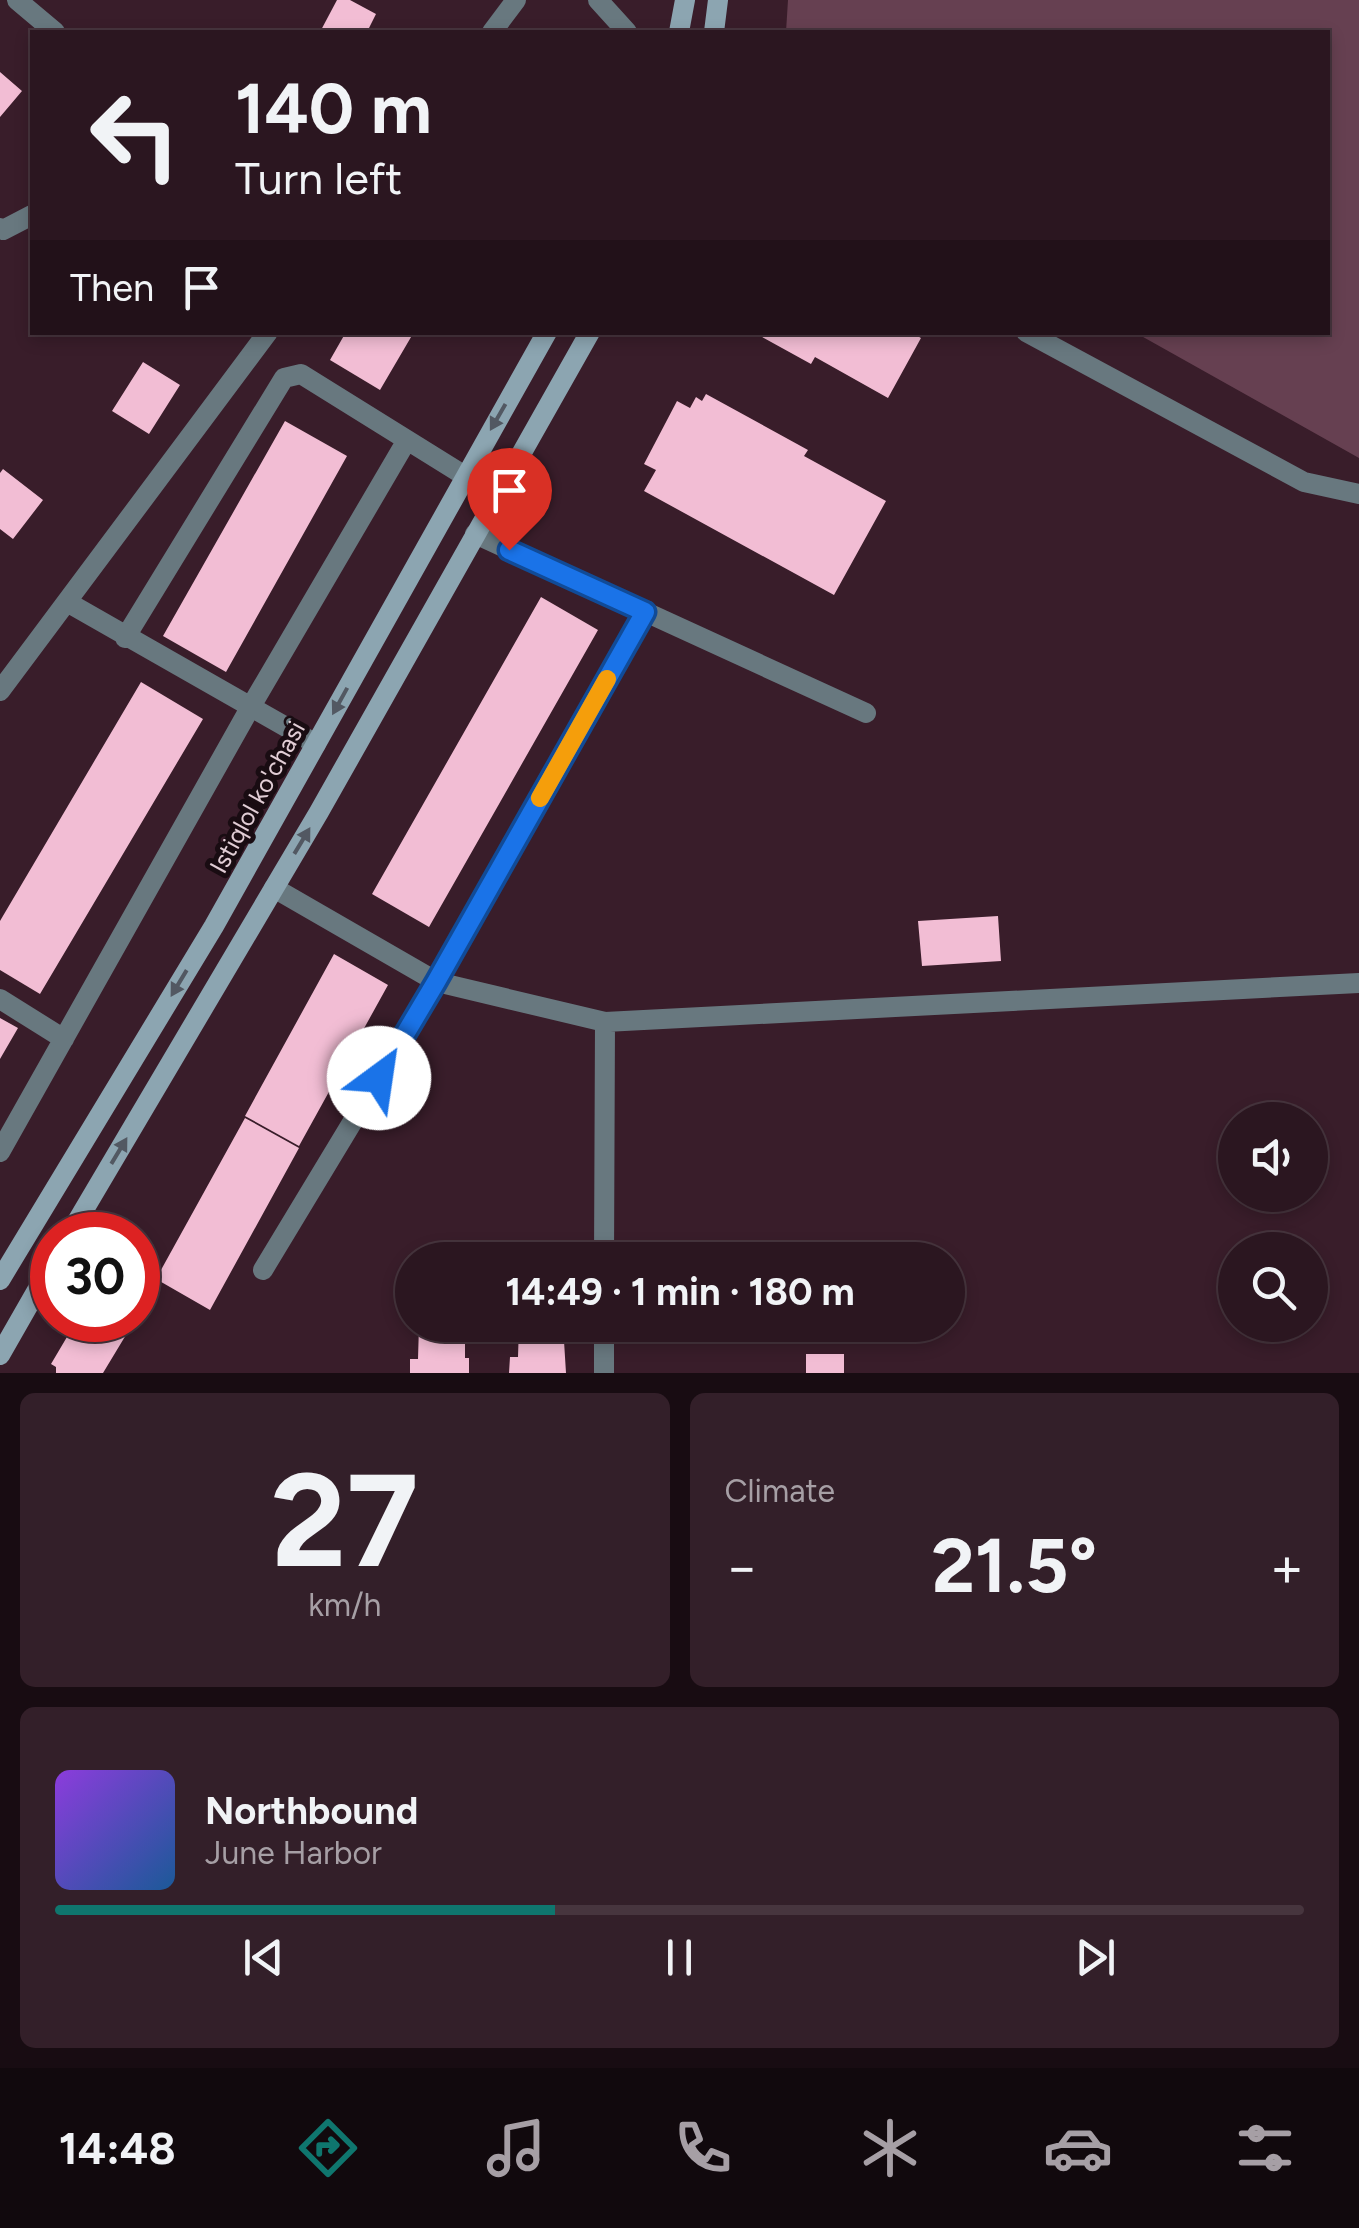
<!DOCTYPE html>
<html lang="en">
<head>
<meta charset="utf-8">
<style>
	:root { --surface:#2b1620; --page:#331f29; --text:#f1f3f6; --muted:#a69fa5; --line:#47353e; --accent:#0f766e }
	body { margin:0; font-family:Figtree,sans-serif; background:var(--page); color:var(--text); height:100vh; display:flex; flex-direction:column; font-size:38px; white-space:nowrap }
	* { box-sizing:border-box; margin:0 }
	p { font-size:32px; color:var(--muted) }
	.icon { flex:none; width:55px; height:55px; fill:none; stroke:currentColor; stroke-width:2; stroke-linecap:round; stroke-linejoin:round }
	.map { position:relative; height:1373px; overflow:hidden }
	.drawer { display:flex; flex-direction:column; gap:20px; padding:20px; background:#180c12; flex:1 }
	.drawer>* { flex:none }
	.guide { position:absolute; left:30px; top:30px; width:1300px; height:305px; border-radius:0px; box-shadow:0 5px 15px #0003,0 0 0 2px var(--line); background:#2b1620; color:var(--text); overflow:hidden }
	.buttons { position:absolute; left:1218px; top:1102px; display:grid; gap:20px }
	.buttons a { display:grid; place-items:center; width:110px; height:110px; border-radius:50%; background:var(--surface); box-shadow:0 5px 15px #0003,0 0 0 2px var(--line); font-size:50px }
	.speed { position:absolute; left:30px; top:1212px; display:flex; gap:20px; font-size:50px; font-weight:700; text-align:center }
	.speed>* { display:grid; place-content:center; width:130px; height:130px; border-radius:50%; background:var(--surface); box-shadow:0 5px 15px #0003,0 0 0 2px var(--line); line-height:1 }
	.speed .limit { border:15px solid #d22; background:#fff; color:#111 }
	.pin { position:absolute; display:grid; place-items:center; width:85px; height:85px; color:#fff; margin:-102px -42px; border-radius:50% 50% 50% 0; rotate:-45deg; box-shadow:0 0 10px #0007 }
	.pin .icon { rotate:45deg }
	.me { position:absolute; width:110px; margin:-55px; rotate:31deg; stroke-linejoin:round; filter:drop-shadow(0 0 8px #0008) }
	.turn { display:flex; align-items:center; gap:35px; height:210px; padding:0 40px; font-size:45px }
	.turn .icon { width:130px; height:130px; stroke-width:2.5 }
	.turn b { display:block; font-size:70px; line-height:85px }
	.then { display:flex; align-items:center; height:95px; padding:0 40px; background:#0003; gap:20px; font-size:38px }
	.big { font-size:75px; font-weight:700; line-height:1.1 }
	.drawer .tile { flex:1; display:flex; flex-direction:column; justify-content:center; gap:15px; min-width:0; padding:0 35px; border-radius:15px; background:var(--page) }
	.drawer .dial { align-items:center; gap:0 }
	.dial b { font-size:130px; line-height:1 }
	.song { display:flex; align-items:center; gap:30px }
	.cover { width:120px; height:120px; border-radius:15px; background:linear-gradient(135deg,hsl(270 70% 55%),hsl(210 70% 35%)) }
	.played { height:10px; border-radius:5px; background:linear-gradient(90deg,var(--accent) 40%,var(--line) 40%) }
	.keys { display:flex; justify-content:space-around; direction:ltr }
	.heat { display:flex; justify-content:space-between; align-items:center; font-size:55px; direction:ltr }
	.drawer .tiles { flex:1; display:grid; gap:20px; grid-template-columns:1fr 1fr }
	.tile:last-child { grid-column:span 2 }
	.trip { position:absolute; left:395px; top:1242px; width:570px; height:100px; border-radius:50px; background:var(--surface); box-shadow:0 5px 15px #0003,0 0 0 2px var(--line); font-weight:700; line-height:100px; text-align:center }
	.dock { display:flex; height:160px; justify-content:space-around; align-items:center; background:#11090d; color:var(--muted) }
	.dock .icon { width:70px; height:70px }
	.dock .active { color:var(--accent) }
	.dock b { font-size:45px; color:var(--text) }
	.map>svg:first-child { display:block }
</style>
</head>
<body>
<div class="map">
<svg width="1359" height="1373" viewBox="0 0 1359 1373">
	<rect width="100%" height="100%" fill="#391d2a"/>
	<path fill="#664051" d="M788 0H1359V458L1136 333 1328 332V32H786Z"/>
	<path fill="#f2bdd4" d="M337 0H350L376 14 367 32H320Z
		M0 72 22 91 0 117Z
		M346 332H414L380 390 330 360Z
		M753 332H910L921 338 888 398 815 357 811 364Z
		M143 362 180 385 149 434 112 411Z
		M706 394 808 450 804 456 886 501 834 595 644 491 656 470 644 464 677 401 690 408 696 397 702 401Z
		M285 421 347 456 226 672 163 636Z
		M3 469 43 500 13 539 0 529V473Z
		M541 597 598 630 429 927 372 894Z
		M141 682 203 719 40 994 0 970V921Z
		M998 916 1001 961 922 966 918 921Z
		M334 954 388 985 299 1146 245 1116Z
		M0 1018 18 1028 0 1059Z
		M245 1118 299 1148 210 1310 156 1279Z
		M77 1320H135L103 1373H56V1367L51 1364Z
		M419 1325H465V1358H469V1373H410V1359H418Z
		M519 1325H563L566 1373H509L510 1357H518Z
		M806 1354H844V1373H806Z"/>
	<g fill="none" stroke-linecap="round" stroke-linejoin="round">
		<path stroke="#68787f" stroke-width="20" d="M17 0 55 32
			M598 0 627 32
			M492 32 516 0
			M0 228 3 230 32 215
			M1026 332 1304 482 1359 494
			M475 534 866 713
			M67 602 316 744
			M125 638 284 378 301 374 465 476
			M0 691 268 332
			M274 888 437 982 605 1022 1359 983
			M0 999 64 1039
			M0 1152 250 708 407 440
			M604 1260 605 1022
			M263 1270 437 982 645 612
			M604 1373V1325"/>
		<path stroke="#8ca5b1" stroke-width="20" d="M679 32 685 0
			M714 32 718 0
			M69 1235 319 812 590 332
			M0 1280 214 926 547 332
			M0 1355 52 1264"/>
	</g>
	<defs><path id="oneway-solid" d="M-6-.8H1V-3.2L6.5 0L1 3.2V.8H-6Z" transform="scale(2.5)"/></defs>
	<g fill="#525862">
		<use href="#oneway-solid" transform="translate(498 417) rotate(120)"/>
		<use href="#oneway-solid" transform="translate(340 701) rotate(119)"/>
		<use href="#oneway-solid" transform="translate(302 841) rotate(-59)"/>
		<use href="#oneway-solid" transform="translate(179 983) rotate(121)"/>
		<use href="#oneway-solid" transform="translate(119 1151) rotate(-59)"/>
	</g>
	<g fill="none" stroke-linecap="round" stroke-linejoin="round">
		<defs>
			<path id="route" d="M379 1078 436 982 645 612 509 550"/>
		</defs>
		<use href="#route" stroke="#114b97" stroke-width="25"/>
		<use href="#route" stroke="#1a73e8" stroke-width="18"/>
		<path stroke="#f59e0b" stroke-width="18" d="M540 798 607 679"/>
	</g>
	<g text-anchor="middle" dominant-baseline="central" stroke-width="10" stroke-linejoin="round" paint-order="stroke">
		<g font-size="25" fill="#e1cdd5" stroke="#190c12">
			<text transform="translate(257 797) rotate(-61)">Istiqlol ko'chasi</text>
		</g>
	</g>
</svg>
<div class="buttons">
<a><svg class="icon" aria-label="sound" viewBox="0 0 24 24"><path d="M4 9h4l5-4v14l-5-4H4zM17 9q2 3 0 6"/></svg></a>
<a><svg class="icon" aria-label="search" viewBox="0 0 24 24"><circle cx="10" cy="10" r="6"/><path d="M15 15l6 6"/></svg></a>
</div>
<div class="speed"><div class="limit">30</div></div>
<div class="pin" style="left:509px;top:550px;background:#d93025"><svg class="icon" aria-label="arrive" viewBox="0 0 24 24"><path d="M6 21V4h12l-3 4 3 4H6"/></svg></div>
<svg class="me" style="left:379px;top:1078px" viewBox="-20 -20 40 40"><circle r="19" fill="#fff"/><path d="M0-13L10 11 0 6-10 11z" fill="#1a73e8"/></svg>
<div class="trip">14:49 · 1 min · 180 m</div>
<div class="guide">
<div class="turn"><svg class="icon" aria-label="left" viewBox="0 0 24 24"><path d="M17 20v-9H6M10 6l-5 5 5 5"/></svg><div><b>140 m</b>Turn left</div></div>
<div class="then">Then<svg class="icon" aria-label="arrive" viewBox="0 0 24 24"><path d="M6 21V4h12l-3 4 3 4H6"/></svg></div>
</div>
</div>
<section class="drawer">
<div class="tiles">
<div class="tile dial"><b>27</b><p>km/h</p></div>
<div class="tile"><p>Climate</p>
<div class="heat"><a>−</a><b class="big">21.5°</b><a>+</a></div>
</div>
<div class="tile">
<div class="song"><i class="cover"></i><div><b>Northbound</b><p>June Harbor</p></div></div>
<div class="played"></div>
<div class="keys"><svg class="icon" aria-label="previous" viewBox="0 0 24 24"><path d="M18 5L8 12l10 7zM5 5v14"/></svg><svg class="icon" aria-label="pause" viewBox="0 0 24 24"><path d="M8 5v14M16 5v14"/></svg><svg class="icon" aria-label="next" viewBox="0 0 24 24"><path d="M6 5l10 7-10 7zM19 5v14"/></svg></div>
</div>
</div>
</section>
<nav class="dock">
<b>14:48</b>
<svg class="icon active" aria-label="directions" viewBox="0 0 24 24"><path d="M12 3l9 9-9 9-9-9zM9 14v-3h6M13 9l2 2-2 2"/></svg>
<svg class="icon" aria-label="music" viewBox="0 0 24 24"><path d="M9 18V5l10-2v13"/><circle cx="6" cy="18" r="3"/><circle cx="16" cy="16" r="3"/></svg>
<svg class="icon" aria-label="phone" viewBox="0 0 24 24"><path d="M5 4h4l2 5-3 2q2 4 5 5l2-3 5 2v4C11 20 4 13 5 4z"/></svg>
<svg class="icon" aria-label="climate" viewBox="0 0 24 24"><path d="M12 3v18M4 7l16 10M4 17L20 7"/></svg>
<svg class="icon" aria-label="car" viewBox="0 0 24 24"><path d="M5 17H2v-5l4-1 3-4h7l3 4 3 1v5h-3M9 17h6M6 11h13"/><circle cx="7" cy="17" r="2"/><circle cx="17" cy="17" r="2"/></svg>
<svg class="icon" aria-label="filters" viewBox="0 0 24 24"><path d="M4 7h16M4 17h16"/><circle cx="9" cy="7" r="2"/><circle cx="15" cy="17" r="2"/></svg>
</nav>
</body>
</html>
